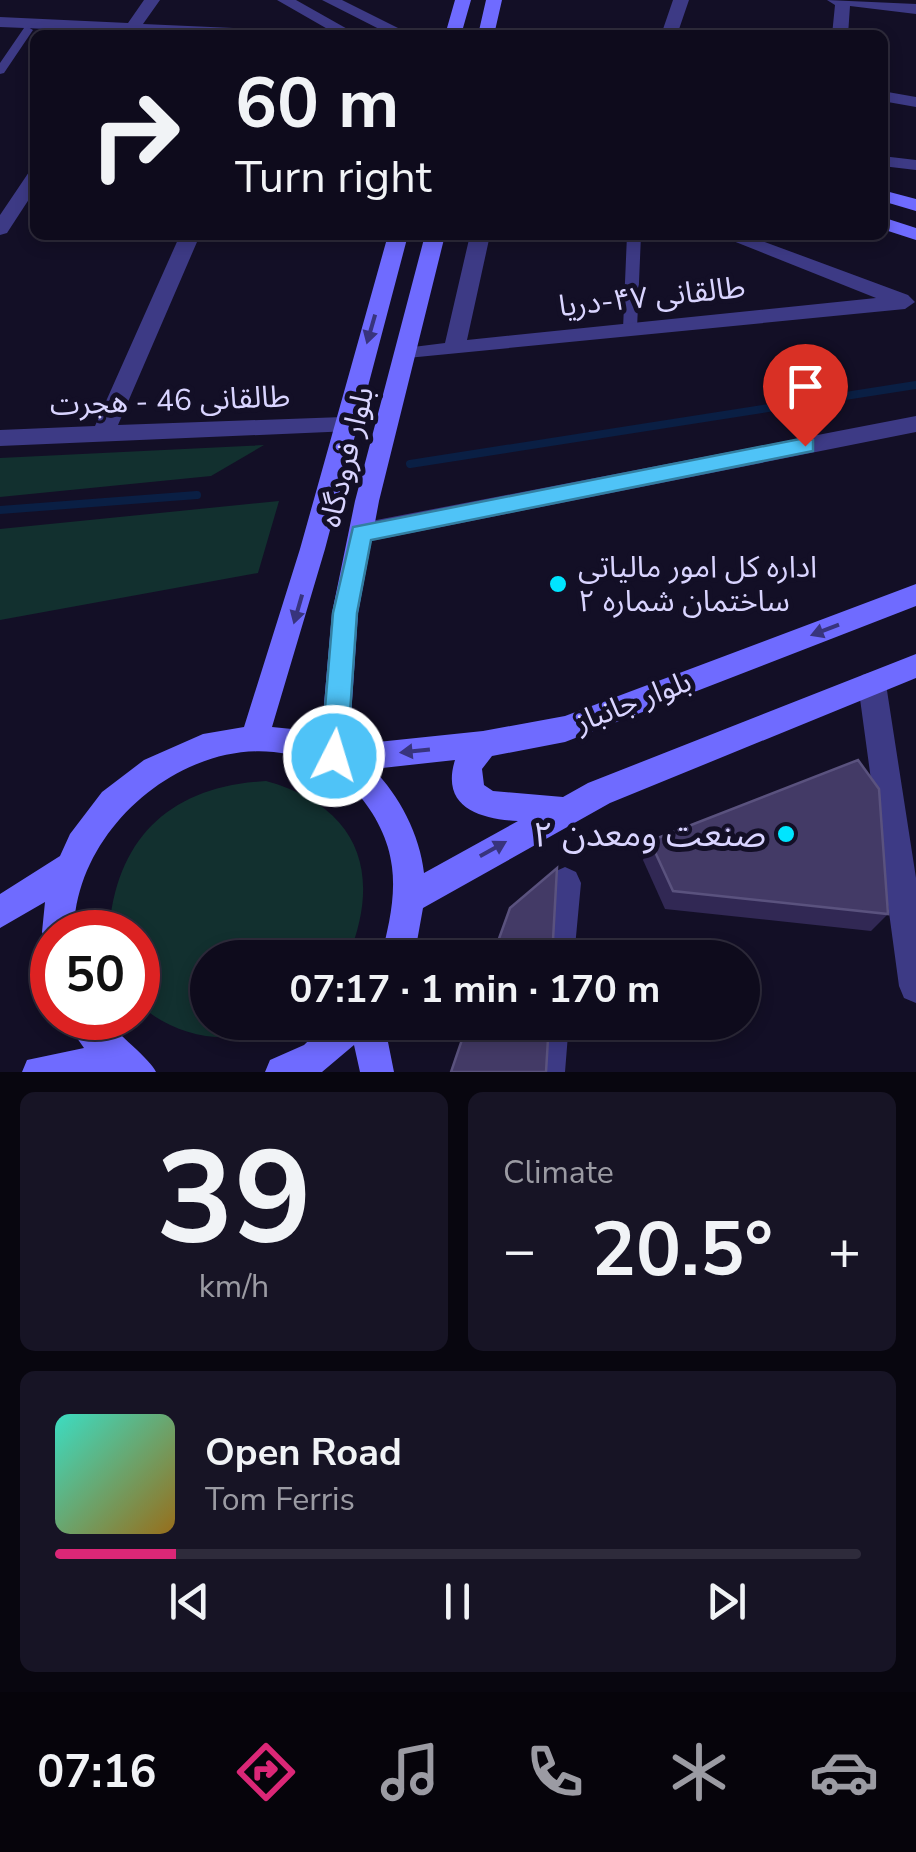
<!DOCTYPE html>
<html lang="en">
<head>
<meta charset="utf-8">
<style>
	:root { --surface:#0e0b1c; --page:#171425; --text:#f1f3f6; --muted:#9b9ba3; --line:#2e2b3b; --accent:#db2777 }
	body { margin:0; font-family:"Nunito Sans","Noto Sans Arabic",sans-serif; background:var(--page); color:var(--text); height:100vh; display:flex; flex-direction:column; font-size:38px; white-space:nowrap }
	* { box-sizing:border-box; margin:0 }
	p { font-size:32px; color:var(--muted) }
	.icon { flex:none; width:55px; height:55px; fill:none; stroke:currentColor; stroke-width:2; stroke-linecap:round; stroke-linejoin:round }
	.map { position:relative; height:1072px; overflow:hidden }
	.drawer { display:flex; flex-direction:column; gap:20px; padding:20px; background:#08060f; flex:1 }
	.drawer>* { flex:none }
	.hud { position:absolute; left:30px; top:30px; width:858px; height:210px; border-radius:15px; box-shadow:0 5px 15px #0003,0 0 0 2px var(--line); background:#0e0b1c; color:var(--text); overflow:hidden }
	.speed { position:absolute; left:30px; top:910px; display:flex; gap:20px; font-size:50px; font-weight:700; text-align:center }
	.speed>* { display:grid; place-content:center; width:130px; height:130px; border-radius:50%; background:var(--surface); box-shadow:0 5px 15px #0003,0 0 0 2px var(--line); line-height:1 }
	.speed .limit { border:15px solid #d22; background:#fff; color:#111 }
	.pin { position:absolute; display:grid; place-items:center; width:85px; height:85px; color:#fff; margin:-102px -42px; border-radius:50% 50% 50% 0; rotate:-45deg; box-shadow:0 0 10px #0007 }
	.pin .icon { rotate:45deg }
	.me { position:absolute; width:110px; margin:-55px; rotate:5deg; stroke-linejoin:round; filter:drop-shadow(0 0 8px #0008) }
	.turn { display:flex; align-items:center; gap:35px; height:210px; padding:0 40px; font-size:45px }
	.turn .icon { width:130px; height:130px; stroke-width:2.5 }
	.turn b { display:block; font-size:70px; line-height:85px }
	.big { font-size:75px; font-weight:700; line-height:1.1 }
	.drawer .tile { flex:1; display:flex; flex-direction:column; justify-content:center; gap:15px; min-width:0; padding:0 35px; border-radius:15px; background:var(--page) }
	.drawer .dial { align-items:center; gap:0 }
	.dial b { font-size:130px; line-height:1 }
	.song { display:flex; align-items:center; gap:30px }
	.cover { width:120px; height:120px; border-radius:15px; background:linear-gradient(135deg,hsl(170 70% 55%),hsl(40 70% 35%)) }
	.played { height:10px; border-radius:5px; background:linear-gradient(90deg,var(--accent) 15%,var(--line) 15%) }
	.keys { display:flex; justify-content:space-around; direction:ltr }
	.heat { display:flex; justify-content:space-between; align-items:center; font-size:55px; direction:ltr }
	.drawer .tiles { flex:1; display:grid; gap:20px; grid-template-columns:1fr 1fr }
	.tile:last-child { grid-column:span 2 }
	.trip { position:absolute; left:190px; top:940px; width:570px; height:100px; border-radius:50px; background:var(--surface); box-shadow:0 5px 15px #0003,0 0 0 2px var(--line); font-weight:700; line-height:100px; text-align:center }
	.tab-bar { display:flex; height:160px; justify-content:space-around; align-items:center; background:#06040b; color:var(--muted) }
	.tab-bar .icon { width:70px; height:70px }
	.tab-bar .on { color:var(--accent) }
	.tab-bar b { font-size:45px; color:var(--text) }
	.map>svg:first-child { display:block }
</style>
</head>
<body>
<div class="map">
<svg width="916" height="1072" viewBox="0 0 916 1072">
	<rect width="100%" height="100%" fill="#130f26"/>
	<path fill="#12302f" d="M264 445 211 476 0 497V458Z
		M279 501 258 573 0 620V529Z
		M266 781C358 806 383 872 348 957L208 958V1022L280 1023C235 1049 174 1038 138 1003V932H109C116 837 171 786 266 781Z"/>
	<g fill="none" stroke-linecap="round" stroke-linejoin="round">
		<path stroke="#0a1f44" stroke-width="8" d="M410 464 916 385
			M0 510 197 495"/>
		<path fill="#3d3a85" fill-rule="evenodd" d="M28 27 33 30 4 73 0 74V63L24 28Z
			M627 235H641L637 329 630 334 623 329Z"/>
		<path fill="#3d3a85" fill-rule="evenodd" d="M144 0H160L143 24 277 30 285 35H120L122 32 0 27V17L128 23Z
			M277 0H296L358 35H338Z
			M322 0H342L412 35H391Z
			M673 0H689L677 35H661Z
			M827 0 916 4V14L850 6 848 35H832L835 5Z
			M882 91 916 97V107L882 101Z
			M882 156 916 160V170L882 166Z
			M35 171V190L7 233 0 235V215L29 172Z
			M180 235H200L118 425 343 417 354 425 351 431 0 446V430L95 426Z
			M470 235H490L467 340 876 298 718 235H746L908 295 915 302 905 309 397 359 394 354 397 349 445 343Z
			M916 416V432L361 543 352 540 349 533 352 526 361 523Z
			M872 672 882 675 886 684 916 878V1003L904 998 899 986 858 684 862 675Z
			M565 867 576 872 581 883 574 958H542L549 883 554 872Z
			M535 1022H569L565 1072H531Z"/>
		<path fill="#6f6bff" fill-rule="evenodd" d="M455 0H471L461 35H445Z
			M486 0H502L494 35H478Z
			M882 190 916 199V211L882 201Z
			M882 217 916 228V240L882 229Z
			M388 235H408L325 549 272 727 302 730 321 738 332 613 355 501 425 235H445L379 501 358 613 349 745 483 731 565 716 916 584V606L565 742 492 756 482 769 484 785 493 791 563 797 588 783 916 654V678L610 803 423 908 414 958H381C388 928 396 898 392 867 389 840 375 813 357 793 254 688 75 799 74 932H52V946L47 943 42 932 45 902 0 928V894L60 856 70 834 102 792 144 760 203 734 244 727 300 549ZM455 760C440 808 481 819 518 821L424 873C420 835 399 795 373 769Z
			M63 1018H103C116 1032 151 1060 156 1072H22L27 1060 84 1048Z
			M328 1022H384L394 1072H360L354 1045 322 1072H265L270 1060 304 1045Z"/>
	</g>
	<path fill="#312854" d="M650 841 888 914 871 931 665 909 643 860Z"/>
	<path fill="#433a66" stroke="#5a527e" stroke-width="2.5" d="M858 760 879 789 888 914 673 891 650 841Z
		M557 868 552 958H492L510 908Z
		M468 1022H549L546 1072H451Z"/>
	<defs><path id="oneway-solid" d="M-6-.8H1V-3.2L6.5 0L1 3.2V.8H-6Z" transform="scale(2.5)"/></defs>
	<g fill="#38347d">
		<use href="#oneway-solid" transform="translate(371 329) rotate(106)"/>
		<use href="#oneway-solid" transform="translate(298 609) rotate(106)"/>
		<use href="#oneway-solid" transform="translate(825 630) rotate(159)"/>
		<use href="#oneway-solid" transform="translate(415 751) rotate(174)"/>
		<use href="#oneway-solid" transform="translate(493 849) rotate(-29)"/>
	</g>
	<path fill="#4fc3f7" stroke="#337fa1" stroke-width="2.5" d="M805 438 813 440V451L371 540 357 613 347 756 343 765 334 769 324 765 321 756 333 613 353 527Z"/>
	<g fill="#00e5ff" stroke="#130f26" stroke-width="4">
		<circle cx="558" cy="584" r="10"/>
		<circle cx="786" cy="834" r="10"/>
	</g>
	<g text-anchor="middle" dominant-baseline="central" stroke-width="10" stroke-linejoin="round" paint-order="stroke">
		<g font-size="30" fill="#d9d4ff" stroke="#130f26">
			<text transform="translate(652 297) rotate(-6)">طالقانی ۴۷-دریا</text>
			<text transform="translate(170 401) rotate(-2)">طالقانی 46 - هجرت</text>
			<text transform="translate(347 457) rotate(-76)">بلوار فرودگاه</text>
			<text transform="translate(633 702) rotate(-21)">بلوار جانباز</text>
		</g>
		<g font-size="30" fill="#d9d4ff" stroke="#130f26" text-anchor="start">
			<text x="578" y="567">اداره کل امور مالیاتی<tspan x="578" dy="34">ساختمان شماره ۲</tspan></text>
		</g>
		<g font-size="35" fill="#d9d4ff" stroke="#130f26" text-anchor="end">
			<text x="766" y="834">صنعت ومعدن ۲</text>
		</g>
	</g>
</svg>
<div class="speed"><div class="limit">50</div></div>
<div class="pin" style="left:805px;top:446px;background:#d93025"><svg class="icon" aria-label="arrive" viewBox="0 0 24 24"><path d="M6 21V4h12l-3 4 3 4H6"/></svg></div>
<svg class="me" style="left:334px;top:756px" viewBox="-20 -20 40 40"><circle r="17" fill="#4fc3f7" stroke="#fff" stroke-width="3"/><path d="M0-11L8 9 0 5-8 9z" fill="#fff"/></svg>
<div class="trip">07:17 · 1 min · 170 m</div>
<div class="hud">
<div class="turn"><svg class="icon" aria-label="right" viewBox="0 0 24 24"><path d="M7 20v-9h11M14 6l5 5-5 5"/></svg><div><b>60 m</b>Turn right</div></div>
</div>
</div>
<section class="drawer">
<div class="tiles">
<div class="tile dial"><b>39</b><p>km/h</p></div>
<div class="tile"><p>Climate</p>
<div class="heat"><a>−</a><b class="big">20.5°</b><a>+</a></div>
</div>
<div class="tile">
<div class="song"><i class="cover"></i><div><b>Open Road</b><p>Tom Ferris</p></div></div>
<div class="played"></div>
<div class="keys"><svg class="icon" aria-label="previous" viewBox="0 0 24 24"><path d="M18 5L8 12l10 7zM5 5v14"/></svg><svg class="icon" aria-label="pause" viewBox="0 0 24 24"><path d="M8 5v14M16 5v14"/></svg><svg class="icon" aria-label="next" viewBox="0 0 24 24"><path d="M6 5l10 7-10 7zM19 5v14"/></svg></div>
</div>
</div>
</section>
<nav class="tab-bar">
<b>07:16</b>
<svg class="icon on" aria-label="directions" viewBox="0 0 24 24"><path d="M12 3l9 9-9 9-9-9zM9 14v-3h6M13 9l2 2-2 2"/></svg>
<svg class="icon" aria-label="music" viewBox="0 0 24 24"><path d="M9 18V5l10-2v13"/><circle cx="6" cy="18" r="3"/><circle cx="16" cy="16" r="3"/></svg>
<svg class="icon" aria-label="phone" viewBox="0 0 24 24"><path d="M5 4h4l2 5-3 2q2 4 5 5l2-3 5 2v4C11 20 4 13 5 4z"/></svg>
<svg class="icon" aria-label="climate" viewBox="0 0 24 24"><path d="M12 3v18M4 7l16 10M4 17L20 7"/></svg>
<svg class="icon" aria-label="car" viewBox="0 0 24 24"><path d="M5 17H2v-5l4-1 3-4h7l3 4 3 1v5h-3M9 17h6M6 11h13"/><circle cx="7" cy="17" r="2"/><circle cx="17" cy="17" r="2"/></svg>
</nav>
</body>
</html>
